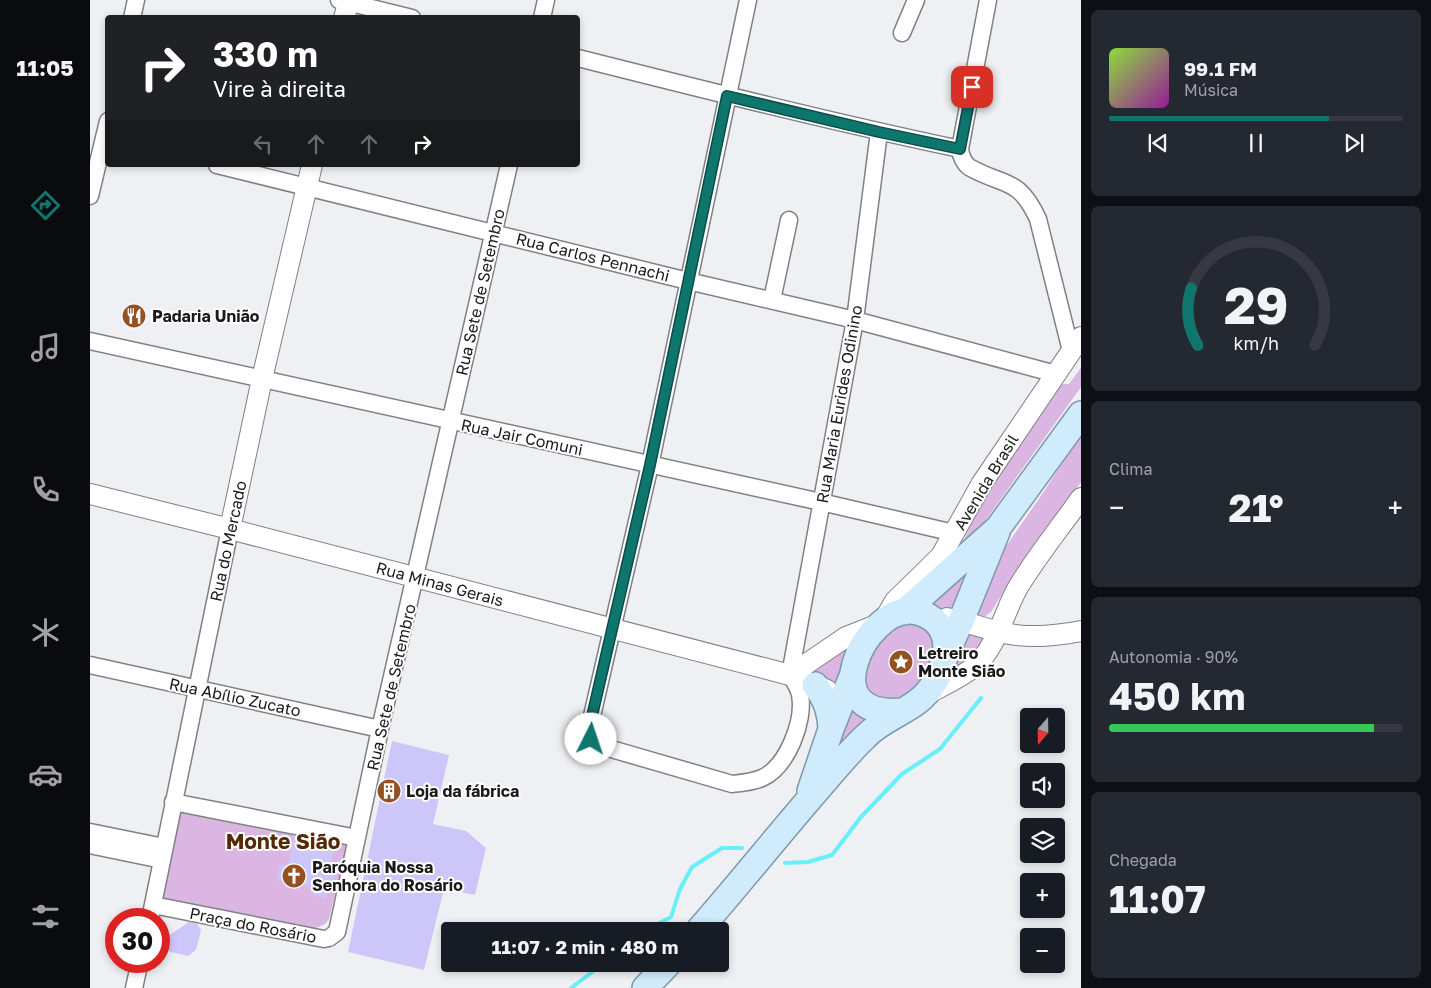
<!DOCTYPE html>
<html lang="pt">
<head>
<meta charset="utf-8">
<style>
	:root { --surface:#171b24; --page:#242831; --text:#f1f3f6; --muted:#9ea1a6; --line:#363941; --accent:#0f766e }
	body { margin:0; font-family:"Golos Text",sans-serif; background:var(--page); color:var(--text); height:100vh; display:flex; flex-direction:column; font-size:19px; white-space:nowrap }
	* { box-sizing:border-box; margin:0 }
	p { font-size:16px; color:var(--muted) }
	.icon { flex:none; width:28px; height:28px; fill:none; stroke:currentColor; stroke-width:2; stroke-linecap:round; stroke-linejoin:round }
	.map { position:relative; flex:1; overflow:hidden }
	.details { display:flex; flex-direction:column; gap:10px; padding:10px; background:#0d0f14; width:350px }
	.details>* { flex:none }
	.banner { position:absolute; left:15px; top:15px; width:475px; height:152px; border-radius:5px; box-shadow:0 2px 8px #0003; background:#202124; color:#fff; overflow:hidden }
	.needle { width:32px; rotate:200deg }
	.buttons { position:absolute; left:930px; top:708px; display:grid; gap:10px }
	.buttons a { display:grid; place-items:center; width:45px; height:45px; border-radius:5px; background:var(--surface); box-shadow:0 2px 8px #0003; font-size:25px }
	.speed { position:absolute; left:15px; top:908px; display:flex; gap:10px; font-size:25px; font-weight:700; text-align:center }
	.speed>* { display:grid; place-content:center; width:65px; height:65px; border-radius:50%; background:var(--surface); box-shadow:0 2px 8px #0003; line-height:1 }
	.speed .limit { border:8px solid #d22; background:#fff; color:#111 }
	.pin { position:absolute; display:grid; place-items:center; width:42px; height:42px; color:#fff; margin:-21px; border-radius:10px; box-shadow:0 2px 8px #0006 }
	.me { position:absolute; width:55px; margin:-28px; rotate:4deg; stroke-linejoin:round; filter:drop-shadow(0 0 4px #0008) }
	.turn { display:flex; align-items:center; gap:18px; height:105px; padding:0 25px; font-size:22px }
	.turn .icon { width:65px; height:65px; stroke-width:2.5 }
	.turn b { display:block; font-size:35px; line-height:42px }
	.lanes { display:flex; align-items:center; height:48px; padding:0 25px; background:#0003; justify-content:center; gap:25px; direction:ltr }
	.lanes .off { opacity:.35 }
	.big { font-size:38px; font-weight:700; line-height:1.1 }
	.details .widget { flex:1; display:flex; flex-direction:column; justify-content:center; gap:8px; min-width:0; padding:0 18px; border-radius:8px; background:var(--page) }
	.details .dial { align-items:center; gap:0 }
	.dial svg { height:130px; overflow:visible; fill:none; stroke:var(--line); stroke-width:7; stroke-linecap:round; text-anchor:middle }
	.dial text { fill:var(--text); stroke:none }
	.song { display:flex; align-items:center; gap:15px }
	.cover { width:60px; height:60px; border-radius:8px; background:linear-gradient(135deg,hsl(90 70% 55%),hsl(300 70% 35%)) }
	.played { height:5px; border-radius:2px; background:linear-gradient(90deg,var(--accent) 75%,var(--line) 75%) }
	.keys { display:flex; justify-content:space-around; direction:ltr }
	.heat { display:flex; justify-content:space-between; align-items:center; font-size:28px; direction:ltr }
	.charge { height:8px; border-radius:4px; background:linear-gradient(90deg,#34c759 90%,var(--line) 0) }
	.trip { position:absolute; left:351px; top:922px; width:288px; height:50px; border-radius:5px; background:var(--surface); box-shadow:0 2px 8px #0003; font-weight:700; line-height:50px; text-align:center }
	main { display:flex; flex:1; min-height:0 }
	.tabs { display:flex; flex-direction:column; width:90px; justify-content:space-around; align-items:center; background:#090b0e; color:var(--muted) }
	.tabs .icon { width:35px; height:35px }
	.tabs .selected { color:var(--accent) }
	.tabs b { font-size:22px; color:var(--text) }
	.map>svg:first-child { display:block }
</style>
</head>
<body>
<main>
<nav class="tabs">
<b>11:05</b>
<svg class="icon selected" aria-label="directions" viewBox="0 0 24 24"><path d="M12 3l9 9-9 9-9-9zM9 14v-3h6M13 9l2 2-2 2"/></svg>
<svg class="icon" aria-label="music" viewBox="0 0 24 24"><path d="M9 18V5l10-2v13"/><circle cx="6" cy="18" r="3"/><circle cx="16" cy="16" r="3"/></svg>
<svg class="icon" aria-label="phone" viewBox="0 0 24 24"><path d="M5 4h4l2 5-3 2q2 4 5 5l2-3 5 2v4C11 20 4 13 5 4z"/></svg>
<svg class="icon" aria-label="climate" viewBox="0 0 24 24"><path d="M12 3v18M4 7l16 10M4 17L20 7"/></svg>
<svg class="icon" aria-label="car" viewBox="0 0 24 24"><path d="M5 17H2v-5l4-1 3-4h7l3 4 3 1v5h-3M9 17h6M6 11h13"/><circle cx="7" cy="17" r="2"/><circle cx="17" cy="17" r="2"/></svg>
<svg class="icon" aria-label="filters" viewBox="0 0 24 24"><path d="M4 7h16M4 17h16"/><circle cx="9" cy="7" r="2"/><circle cx="15" cy="17" r="2"/></svg>
</nav>
<div class="map">
<svg width="991" height="988" viewBox="0 0 991 988">
	<rect width="100%" height="100%" fill="#eef0f3"/>
	<path fill="#dcb6e2" d="M991 368V387L888 531 855 565 874 540 900 484 970 384H979Z
		M991 434V482L922 578 901 612 894 617 886 614 905 562 953 493Z
		M895 549 868 612 835 604Z
		M825 620 841 630 846 659 821 698 797 704 774 687V664L802 626Z
		M877 629 897 635 877 662 857 677Z
		M771 636 750 688 711 673Z
		M757 709 784 720 738 768Z
		M92 807 258 841 239 919 235 924 219 931 73 900Z"/>
	<g fill="none" stroke-linecap="round" stroke-linejoin="round">
		<path stroke="#68eff9" stroke-width="4" d="M695 863 718 862 742 855 771 817 812 774 850 749 891 698
			M558 931 562 927 581 917 590 889 602 867 632 848H652
			M481 988 513 964"/>
	</g>
	<path fill="#cdc6f8" d="M302 741 359 755 343 824 376 831 396 848 385 895 354 889 334 970 258 952Z
		M204 836 245 846 239 869 247 872 235 899 223 894 224 887 187 880 190 864 198 866Z
		M99 922 107 924 111 930 106 950 98 956 73 950 69 942Z"/>
	<g fill="none" stroke-linecap="round" stroke-linejoin="round">
		<defs>
			<path id="minor" d="M249 0 322 18
				M658 0 560 465 499 729 501 739 511 746 642 784C652 783 663 782 672 778 697 767 715 721 710 695 709 688 704 681 700 675L765 320 789 132
				M898 0 870 149C871 157 873 162 879 167 914 187 928 176 948 219L981 351
				M42 18 46 0
				M452 18 456 0
				M812 33 826 0
				M488 58C615 90 742 122 870 149
				M127 165 598 281 765 320 966 374
				M0 196 18 121
				M682 300 699 220
				M0 341 731 502 864 533
				M0 665 290 729
				M83 802 267 838
				M0 832 74 847
				M0 845 72 860
				M63 905 234 939 239 938 247 932 290 729 419 165
				M60 919 140 529
				M44 988 50 961"/>
			<path id="tertiary" d="M254 18 259 0
				M0 494 140 529 700 675 737 690
				M140 529 172 379 222 165
				M857 618C875 621 892 628 910 632 938 639 963 636 991 631
				M794 620 805 601 851 556 892 483 991 337
				M700 675 756 637 789 624
				M835 695C852 686 871 678 885 666 907 646 913 615 927 589 946 557 970 528 991 498"/>
			<path id="primary" d="M814 612 908 528 991 414
				M856 654 871 621 907 532
				M725 685C736 699 740 711 741 729
				M720 791 741 729 762 676
				M608 931C651 882 692 830 735 781 748 766 761 750 776 736 796 715 829 710 844 683 855 664 864 639 845 621 838 615 831 612 821 611 774 609 722 719 812 711
				M555 988 578 964"/>
		</defs>
		<use href="#minor" stroke="#808184" stroke-width="19"/>
		<use href="#tertiary" stroke="#808184" stroke-width="22"/>
		<use href="#primary" stroke="#7c99ab" stroke-width="28"/>
		<use href="#minor" stroke="#fff" stroke-width="16"/>
		<use href="#tertiary" stroke="#fff" stroke-width="20"/>
		<use href="#primary" stroke="#d0ebfb" stroke-width="25"/>
	</g>
	<g fill="none" stroke-linecap="round" stroke-linejoin="round">
		<defs>
			<path id="route" d="M501 739 499 729 560 465 637 96 789 132 870 149 882 87"/>
		</defs>
		<use href="#route" stroke="#0a4d48" stroke-width="12"/>
		<use href="#route" stroke="#0f766e" stroke-width="9"/>
	</g>
	<defs>
		<symbol id="restaurant-disc" viewBox="-11 -11 22 22"><circle r="9.5" fill="#945122" stroke="#fff"/><path d="M-5-6h1v4h1v-4h1v4h1v-4h1v5L-1.5 .5V6h-2V.5L-5-1ZM5-6V6H3V1.5H1.5Q1.5-4 5-6Z" fill="#fff"/></symbol>
		<symbol id="sight-disc" viewBox="-11 -11 22 22"><circle r="9.5" fill="#945122" stroke="#fff"/><path d="M0-6L1.8-2.2L6-1.7L2.9 1.2L3.7 5.4L0 3.3L-3.7 5.4L-2.9 1.2L-6-1.7L-1.8-2.2Z" fill="#fff"/></symbol>
		<symbol id="building-disc" viewBox="-11 -11 22 22"><circle r="9.5" fill="#945122" stroke="#fff"/><path d="M-4-6H4V6H1V3H-1V6H-4ZM-2.5-4.3h1.7v1.8h-1.7ZM.8-4.3h1.7v1.8H.8ZM-2.5-1h1.7V.8h-1.7ZM.8-1h1.7V.8H.8Z" fill="#fff"/></symbol>
		<symbol id="church-disc" viewBox="-11 -11 22 22"><circle r="9.5" fill="#945122" stroke="#fff"/><path d="M-1.2-6h2.4v3.5h3.3v2.4h-3.3V6h-2.4V-.1h-3.3v-2.4h3.3Z" fill="#fff"/></symbol>
	</defs>
	<g fill-rule="evenodd">
		<use href="#restaurant-disc" x="30" y="302" width="28" height="28"/>
		<use href="#sight-disc" x="797" y="648" width="28" height="28"/>
		<use href="#building-disc" x="285" y="777" width="28" height="28"/>
		<use href="#church-disc" x="190" y="862" width="28" height="28"/>
	</g>
	<g text-anchor="middle" dominant-baseline="central" stroke-width="4" stroke-linejoin="round" paint-order="stroke">
		<g font-size="16" fill="#1a1a1b" stroke="#fff">
			<text transform="translate(503 257) rotate(14)">Rua Carlos Pennachi</text>
			<text transform="translate(390 292) rotate(-77)">Rua Sete de Setembro</text>
			<text transform="translate(749 404) rotate(-80)">Rua Maria Eurides Odinino</text>
			<text transform="translate(432 437) rotate(12)">Rua Jair Comuni</text>
			<text transform="translate(896 482) rotate(-59)">Avenida Brasil</text>
			<text transform="translate(138 541) rotate(-78)">Rua do Mercado</text>
			<text transform="translate(350 584) rotate(15)">Rua Minas Gerais</text>
			<text transform="translate(301 687) rotate(-77)">Rua Sete de Setembro</text>
			<text transform="translate(145 697) rotate(12)">Rua Abílio Zucato</text>
			<text transform="translate(163 925) rotate(11)">Praça do Rosário</text>
		</g>
		<g font-size="16" font-weight="bold" fill="#1a1a1b" stroke="#fff" text-anchor="start">
			<text x="62" y="316">Padaria União</text>
			<text x="828" y="653">Letreiro<tspan x="828" dy="18">Monte Sião</tspan></text>
			<text x="316" y="791">Loja da fábrica</text>
			<text x="222" y="867">Paróquia Nossa<tspan x="222" dy="18">Senhora do Rosário</tspan></text>
		</g>
		<g font-size="21" font-weight="bold" fill="#562906" stroke="#fff">
			<text x="193" y="841">Monte Sião</text>
		</g>
	</g>
</svg>
<div class="buttons">
<a><svg class="needle" viewBox="-14 -14 28 28"><path d="M0-13l5 13h-10z" fill="#e53935"/><path d="M0 13l5-13h-10z" fill="#9ea1a6"/></svg></a>
<a><svg class="icon" aria-label="sound" viewBox="0 0 24 24"><path d="M4 9h4l5-4v14l-5-4H4zM17 9q2 3 0 6"/></svg></a>
<a><svg class="icon" aria-label="layers" viewBox="0 0 24 24"><path d="M12 4l9 5-9 5-9-5zM3 14l9 5 9-5"/></svg></a>
<a>+</a>
<a>−</a>
</div>
<div class="speed"><div class="limit">30</div></div>
<div class="pin" style="left:882px;top:87px;background:#d93025"><svg class="icon" aria-label="arrive" viewBox="0 0 24 24"><path d="M6 21V4h12l-3 4 3 4H6"/></svg></div>
<svg class="me" style="left:501px;top:739px" viewBox="-20 -20 40 40"><circle r="19" fill="#fff"/><path d="M0-13L10 11 0 6-10 11z" fill="#0f766e"/></svg>
<div class="trip">11:07 · 2 min · 480 m</div>
<div class="banner">
<div class="turn"><svg class="icon" aria-label="right" viewBox="0 0 24 24"><path d="M7 20v-9h11M14 6l5 5-5 5"/></svg><div><b>330 m</b>Vire à direita</div></div>
<div class="lanes"><svg class="icon off" aria-label="left" viewBox="0 0 24 24"><path d="M17 20v-9H6M10 6l-5 5 5 5"/></svg><svg class="icon off" aria-label="ahead" viewBox="0 0 24 24"><path d="M12 20V5M6 11l6-6 6 6"/></svg><svg class="icon off" aria-label="ahead" viewBox="0 0 24 24"><path d="M12 20V5M6 11l6-6 6 6"/></svg><svg class="icon" aria-label="right" viewBox="0 0 24 24"><path d="M7 20v-9h11M14 6l5 5-5 5"/></svg></div>
</div>
</div>
<section class="details">
<div class="widget">
<div class="song"><i class="cover"></i><div><b>99.1 FM</b><p>Música</p></div></div>
<div class="played"></div>
<div class="keys"><svg class="icon" aria-label="previous" viewBox="0 0 24 24"><path d="M18 5L8 12l10 7zM5 5v14"/></svg><svg class="icon" aria-label="pause" viewBox="0 0 24 24"><path d="M8 5v14M16 5v14"/></svg><svg class="icon" aria-label="next" viewBox="0 0 24 24"><path d="M6 5l10 7-10 7zM19 5v14"/></svg></div>
</div>
<div class="widget dial"><svg viewBox="0 0 100 80">
<path d="M14 69A42 42 0 1 1 86 69"/>
<path d="M14 69A42 42 0 0 1 10 34" stroke="#0f766e"/>
<text x="50" y="56" font-size="32" font-weight="700">29</text>
<text x="50" y="72" font-size="11">km/h</text>
</svg></div>
<div class="widget"><p>Clima</p>
<div class="heat"><a>−</a><b class="big">21°</b><a>+</a></div>
</div>
<div class="widget"><p>Autonomia · 90%</p><b class="big">450 km</b><div class="charge"></div></div>
<div class="widget"><p>Chegada</p><b class="big">11:07</b></div>
</section>
</main>
</body>
</html>
